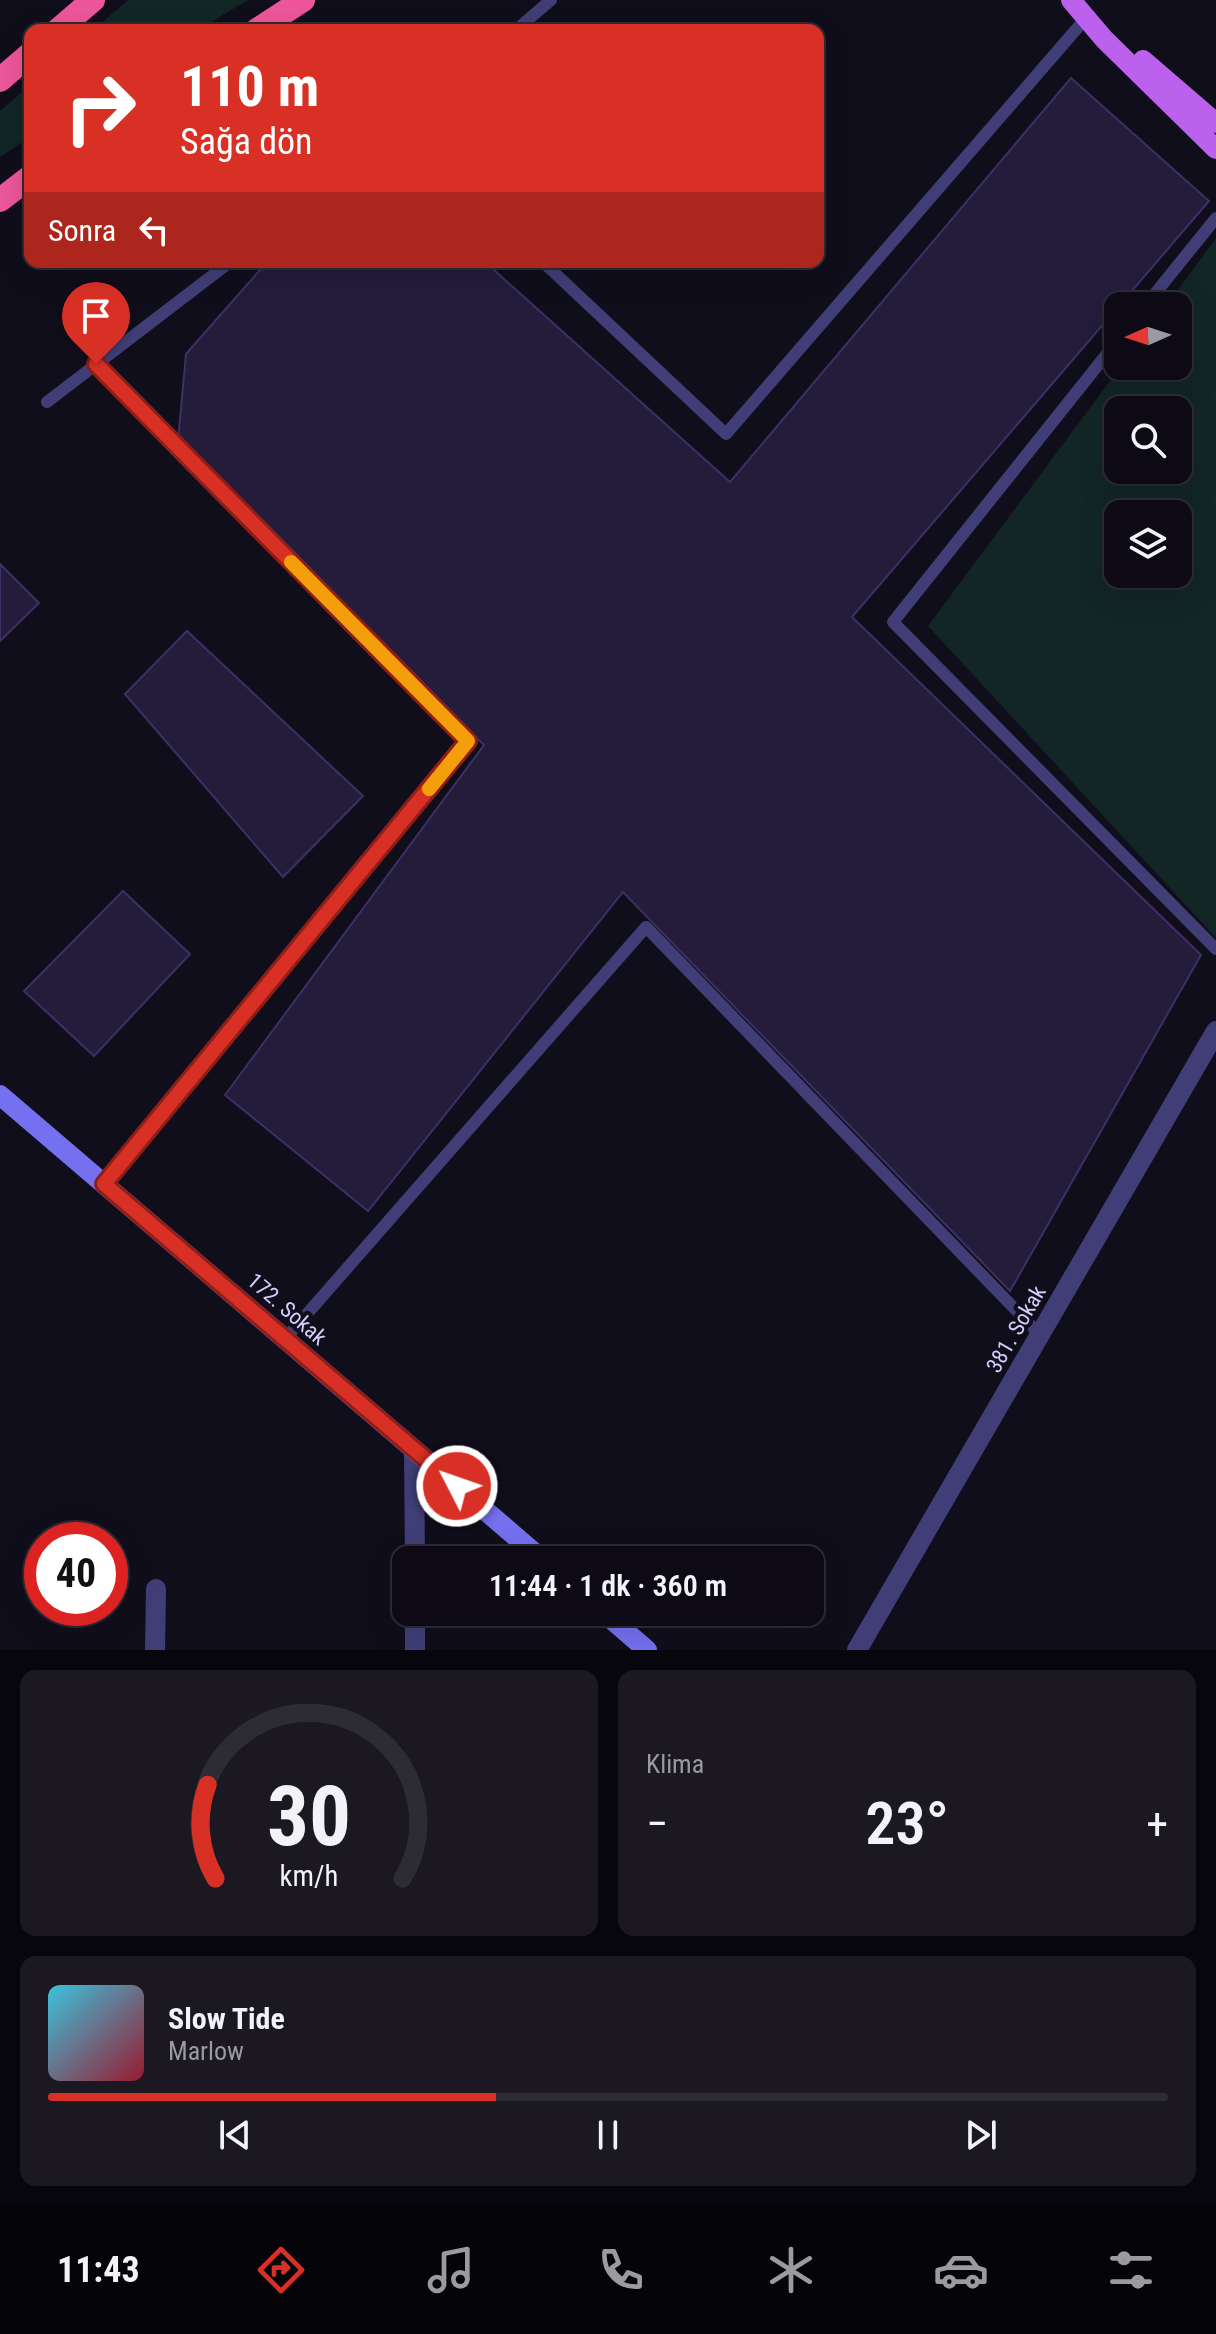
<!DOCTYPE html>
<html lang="tr">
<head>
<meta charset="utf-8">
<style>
	:root { --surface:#0d0a15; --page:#1b1822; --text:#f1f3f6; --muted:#9a9aa0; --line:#2d2b34; --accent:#d93025 }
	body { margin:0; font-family:"Roboto Condensed",sans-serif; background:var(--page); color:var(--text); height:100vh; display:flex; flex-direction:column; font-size:30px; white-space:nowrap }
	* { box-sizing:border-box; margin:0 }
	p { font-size:26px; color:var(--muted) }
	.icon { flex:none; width:44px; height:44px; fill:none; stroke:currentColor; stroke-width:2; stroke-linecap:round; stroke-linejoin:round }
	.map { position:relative; height:1650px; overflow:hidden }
	.side { display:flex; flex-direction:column; gap:20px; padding:20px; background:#07060c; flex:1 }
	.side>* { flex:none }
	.hud { position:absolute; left:24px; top:24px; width:800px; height:244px; border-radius:16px; box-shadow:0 8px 32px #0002,0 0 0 2px var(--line); background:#d93025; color:#fff; overflow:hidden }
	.needle { width:52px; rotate:267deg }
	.controls { position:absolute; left:1104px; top:292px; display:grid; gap:16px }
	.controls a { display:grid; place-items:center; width:88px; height:88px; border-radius:16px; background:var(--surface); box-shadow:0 8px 32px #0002,0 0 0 2px var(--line); font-size:40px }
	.speed { position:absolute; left:24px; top:1522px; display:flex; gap:16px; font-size:40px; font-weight:700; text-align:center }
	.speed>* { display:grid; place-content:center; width:104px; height:104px; border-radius:50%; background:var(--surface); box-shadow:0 8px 32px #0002,0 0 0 2px var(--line); line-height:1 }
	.speed .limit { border:12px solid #d22; background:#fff; color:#111 }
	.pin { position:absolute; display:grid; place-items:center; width:68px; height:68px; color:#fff; margin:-82px -34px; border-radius:50% 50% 50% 0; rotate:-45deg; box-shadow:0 0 8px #0007 }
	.pin .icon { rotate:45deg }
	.me { position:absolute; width:88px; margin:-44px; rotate:311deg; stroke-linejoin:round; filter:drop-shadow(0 0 6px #0008) }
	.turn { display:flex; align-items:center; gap:28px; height:168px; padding:0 24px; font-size:36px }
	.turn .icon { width:104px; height:104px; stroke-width:2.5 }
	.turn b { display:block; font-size:56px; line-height:68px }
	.then { display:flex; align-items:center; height:76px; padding:0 24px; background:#0003; gap:16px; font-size:30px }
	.big { font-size:60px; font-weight:600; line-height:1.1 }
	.side .widget { flex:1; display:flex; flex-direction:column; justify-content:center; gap:12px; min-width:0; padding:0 28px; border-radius:16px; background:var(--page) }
	.side .dial { align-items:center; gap:0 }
	.dial svg { height:208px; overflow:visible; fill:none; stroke:var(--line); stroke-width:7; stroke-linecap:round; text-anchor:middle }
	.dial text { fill:var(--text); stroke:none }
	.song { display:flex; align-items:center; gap:24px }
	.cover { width:96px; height:96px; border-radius:12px; background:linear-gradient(135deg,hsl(190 70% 55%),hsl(350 70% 35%)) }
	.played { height:8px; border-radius:4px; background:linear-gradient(90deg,var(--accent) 40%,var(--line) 40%) }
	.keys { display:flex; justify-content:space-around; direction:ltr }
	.heat { display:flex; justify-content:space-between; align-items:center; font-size:44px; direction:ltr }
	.side .tiles { flex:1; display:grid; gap:20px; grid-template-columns:1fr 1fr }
	.widget:last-child { grid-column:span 2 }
	.trip { position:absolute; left:392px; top:1546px; width:432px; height:80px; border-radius:16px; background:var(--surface); box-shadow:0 8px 32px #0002,0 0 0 2px var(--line); font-weight:600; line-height:80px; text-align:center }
	.dock { display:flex; height:128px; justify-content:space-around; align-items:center; background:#050408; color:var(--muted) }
	.dock .icon { width:56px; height:56px }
	.dock .current { color:var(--accent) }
	.dock b { font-size:36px; color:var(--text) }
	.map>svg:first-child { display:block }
</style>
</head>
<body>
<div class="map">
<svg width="1216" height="1650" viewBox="0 0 1216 1650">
	<rect width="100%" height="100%" fill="#110e1c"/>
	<path fill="#122625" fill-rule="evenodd" d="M128 0H248L198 30H93Z
		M30 85V137L0 157V111Z
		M1216 238V938L928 626 1121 366H1178V306H1166ZM1118 410H1178V470H1118ZM1118 514H1178V574H1118Z"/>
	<path fill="#231c3b" stroke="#3c3065" stroke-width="2" d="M1071 78 1209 201 852 617 1201 955 1010 1291 623 892 368 1211 225 1095 484 745 178 441 186 354 259 271 277 262H485L730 482Z
		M0 564 39 603 0 641Z
		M187 631 363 796 283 877 125 694Z
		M123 891 190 954 94 1056 24 991Z"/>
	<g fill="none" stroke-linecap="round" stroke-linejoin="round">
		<path stroke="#413e77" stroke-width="12" d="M516 30 551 0
			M543 262 726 434 1086 18
			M1145 306 1216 218
			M1118 340 893 622 1216 949
			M96 364 468 741 104 1184
			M47 402 230 262
			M285 1339 646 927 1040 1335"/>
		<path stroke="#413e77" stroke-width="20" d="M414 1450 415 1560
			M415 1612V1650
			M155 1650 156 1589
			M857 1650 1216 1031"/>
		<path stroke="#7570ef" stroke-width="20" d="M0 1095 543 1560
			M603 1612 647 1650"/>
		<path stroke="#bc61ee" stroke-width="20" d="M1071 0 1104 39 1216 149
			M1143 60 1216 123"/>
		<path stroke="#ed569b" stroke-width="24" d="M58 30 93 0
			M257 30 303 0
			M0 80 30 54
			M0 200 30 177"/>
	</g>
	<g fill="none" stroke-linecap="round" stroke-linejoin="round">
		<defs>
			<path id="route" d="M96 364 468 741 104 1184 457 1486"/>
		</defs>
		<use href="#route" stroke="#8d1f18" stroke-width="20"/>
		<use href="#route" stroke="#d93025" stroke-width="14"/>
		<path stroke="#f59e0b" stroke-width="14" d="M291 562 468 741 429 789"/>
	</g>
	<g text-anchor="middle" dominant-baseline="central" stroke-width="8" stroke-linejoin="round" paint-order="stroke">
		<g font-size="22" fill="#d4cefa" stroke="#110e1c">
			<text transform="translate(287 1309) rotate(41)">172. Sokak</text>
			<text transform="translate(1016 1329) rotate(-60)">381. Sokak</text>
		</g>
	</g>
</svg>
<div class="controls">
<a><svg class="needle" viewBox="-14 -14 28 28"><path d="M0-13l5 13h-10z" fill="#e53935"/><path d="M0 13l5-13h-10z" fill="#9a9aa0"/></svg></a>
<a><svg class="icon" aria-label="search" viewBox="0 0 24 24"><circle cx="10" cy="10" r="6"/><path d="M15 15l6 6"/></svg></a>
<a><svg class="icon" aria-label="layers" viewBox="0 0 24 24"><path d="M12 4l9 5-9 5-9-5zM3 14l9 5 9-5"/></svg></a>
</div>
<div class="speed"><div class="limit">40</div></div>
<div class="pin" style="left:96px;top:364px;background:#d93025"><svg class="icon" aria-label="arrive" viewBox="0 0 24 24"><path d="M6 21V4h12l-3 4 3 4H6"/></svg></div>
<svg class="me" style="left:457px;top:1486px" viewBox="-20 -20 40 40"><circle r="17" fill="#d93025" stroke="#fff" stroke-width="3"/><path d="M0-11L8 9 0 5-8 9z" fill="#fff"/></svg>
<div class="trip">11:44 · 1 dk · 360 m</div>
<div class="hud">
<div class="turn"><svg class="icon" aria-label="right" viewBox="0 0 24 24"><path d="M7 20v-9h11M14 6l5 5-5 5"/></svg><div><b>110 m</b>Sağa dön</div></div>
<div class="then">Sonra<svg class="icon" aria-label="left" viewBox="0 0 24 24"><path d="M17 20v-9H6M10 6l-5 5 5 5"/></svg></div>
</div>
</div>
<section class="side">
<div class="tiles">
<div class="widget dial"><svg viewBox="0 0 100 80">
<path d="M14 69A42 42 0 1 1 86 69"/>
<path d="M14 69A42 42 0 0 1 11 33" stroke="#d93025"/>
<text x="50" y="56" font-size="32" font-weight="700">30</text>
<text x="50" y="72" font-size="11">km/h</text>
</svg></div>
<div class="widget"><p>Klima</p>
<div class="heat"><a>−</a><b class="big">23°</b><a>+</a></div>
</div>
<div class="widget">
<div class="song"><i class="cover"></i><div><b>Slow Tide</b><p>Marlow</p></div></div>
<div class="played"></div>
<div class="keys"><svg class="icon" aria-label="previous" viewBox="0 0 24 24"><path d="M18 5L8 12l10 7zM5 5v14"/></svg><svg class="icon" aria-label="pause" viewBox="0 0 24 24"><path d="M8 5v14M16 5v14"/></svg><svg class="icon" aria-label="next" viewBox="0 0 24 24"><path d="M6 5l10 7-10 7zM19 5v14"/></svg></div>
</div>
</div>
</section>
<nav class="dock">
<b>11:43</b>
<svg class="icon current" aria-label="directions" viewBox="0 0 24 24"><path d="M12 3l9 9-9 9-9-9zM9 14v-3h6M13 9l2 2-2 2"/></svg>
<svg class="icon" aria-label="music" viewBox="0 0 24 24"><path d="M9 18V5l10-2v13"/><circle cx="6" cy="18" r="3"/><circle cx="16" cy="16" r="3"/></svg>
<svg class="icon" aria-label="phone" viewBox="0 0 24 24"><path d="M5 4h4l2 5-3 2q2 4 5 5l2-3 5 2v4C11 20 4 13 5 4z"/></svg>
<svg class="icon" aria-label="climate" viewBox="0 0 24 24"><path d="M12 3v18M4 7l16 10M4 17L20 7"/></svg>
<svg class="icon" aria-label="car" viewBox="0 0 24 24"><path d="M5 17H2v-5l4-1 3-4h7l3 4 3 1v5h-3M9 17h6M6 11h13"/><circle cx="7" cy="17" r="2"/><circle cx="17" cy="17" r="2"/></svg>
<svg class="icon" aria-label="filters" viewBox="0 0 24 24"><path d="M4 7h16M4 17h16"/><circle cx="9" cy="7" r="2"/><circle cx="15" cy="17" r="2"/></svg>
</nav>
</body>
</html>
